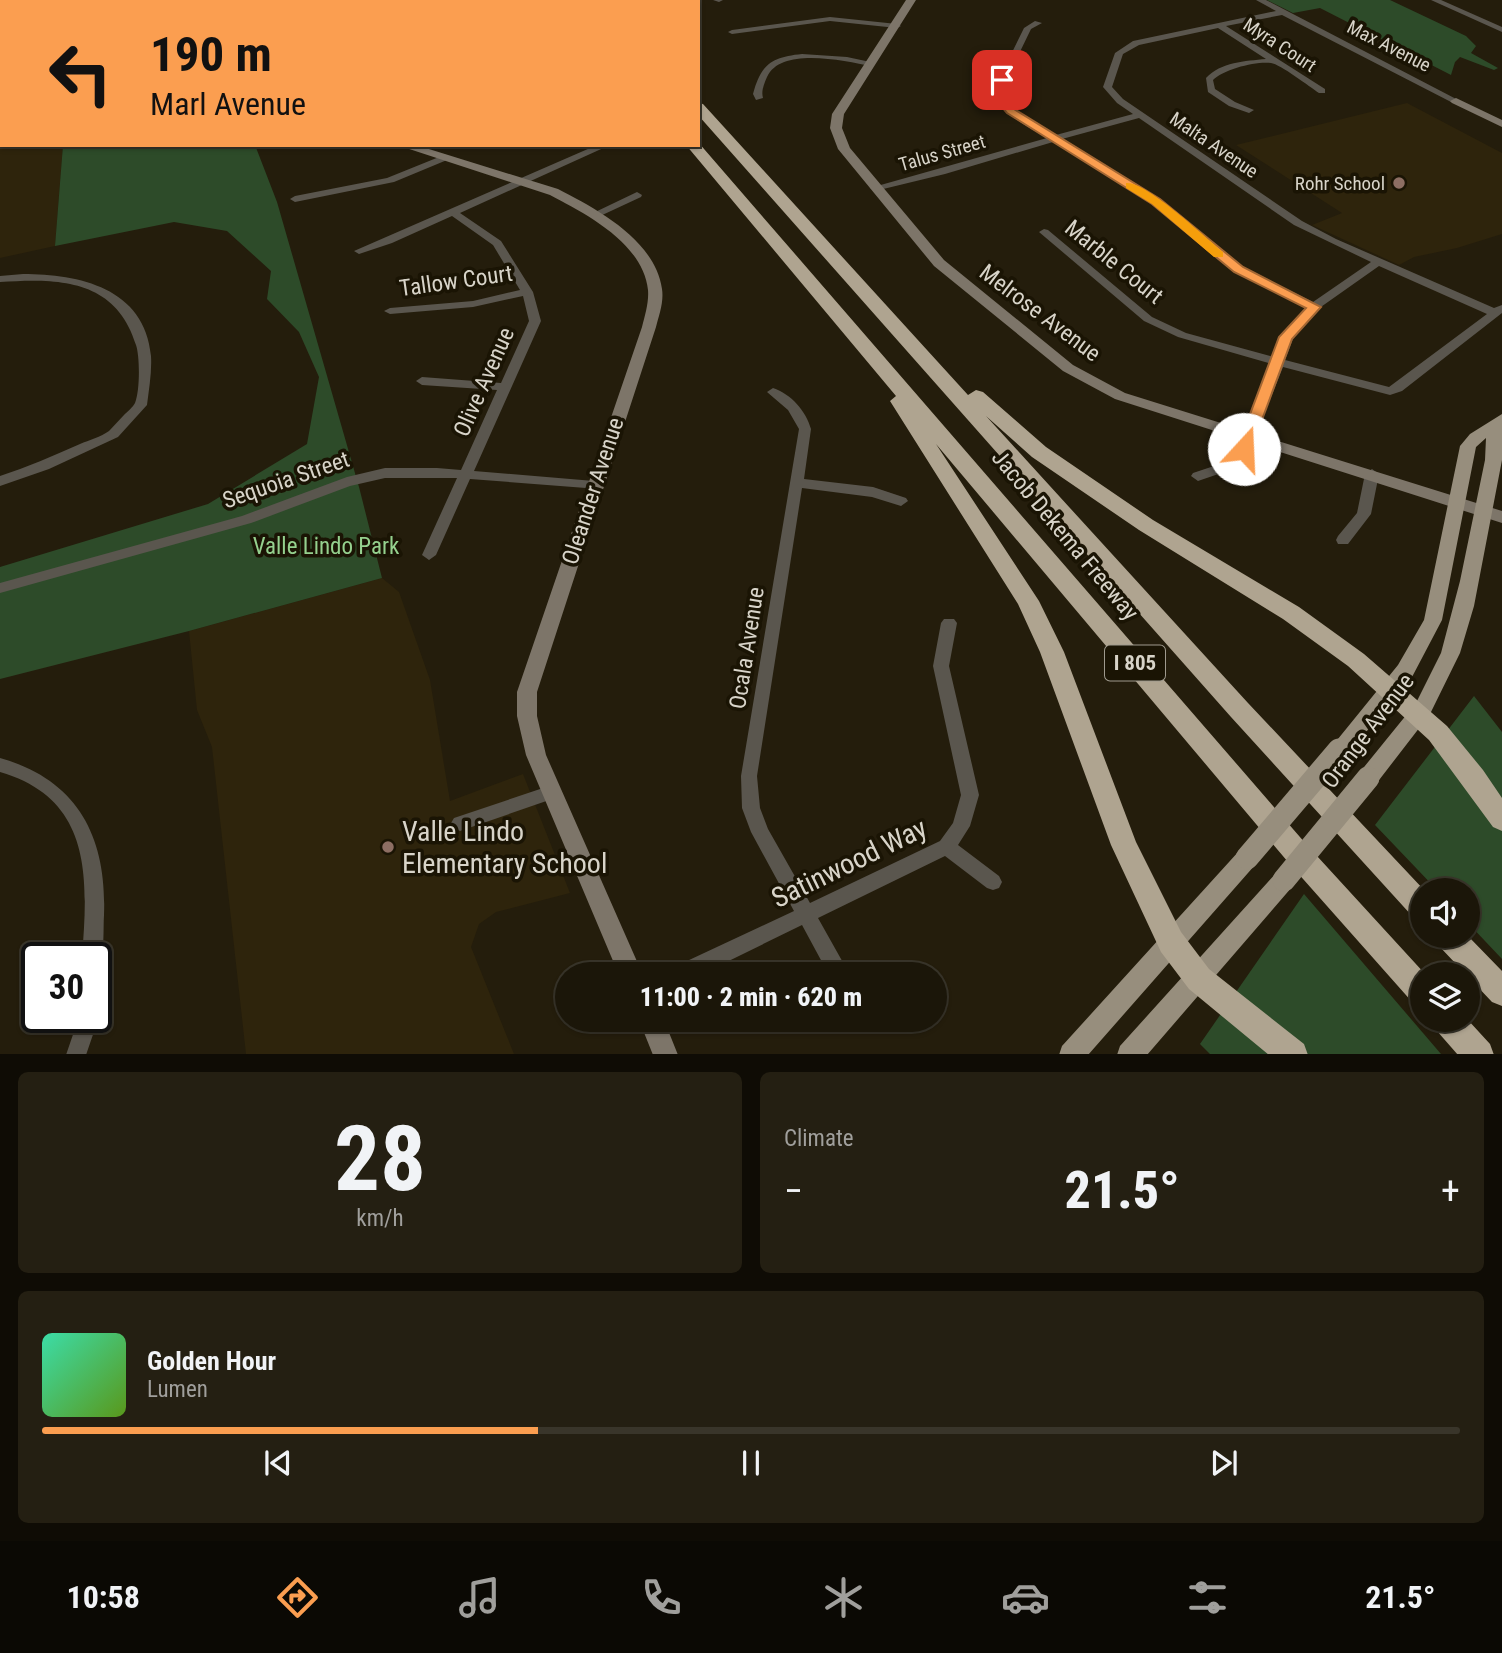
<!DOCTYPE html>
<html lang="en">
<head>
<meta charset="utf-8">
<style>
	:root { --surface:#1b1609; --page:#241f12; --text:#f1f3f6; --muted:#a09f9c; --line:#39352a; --accent:#fb9e50 }
	body { margin:0; font-family:"Roboto Condensed",sans-serif; background:var(--page); color:var(--text); height:100vh; display:flex; flex-direction:column; font-size:26px; white-space:nowrap }
	* { box-sizing:border-box; margin:0 }
	p { font-size:23px; color:var(--muted) }
	.icon { flex:none; width:38px; height:38px; fill:none; stroke:currentColor; stroke-width:2; stroke-linecap:round; stroke-linejoin:round }
	.map { position:relative; height:1054px; overflow:hidden }
	.details { display:flex; flex-direction:column; gap:18px; padding:18px; background:#0f0c05; flex:1 }
	.details>* { flex:none }
	.top-card { position:absolute; left:0px; top:0px; width:700px; height:147px; box-shadow:0 2px 5px #0004,0 0 0 2px var(--line); background:#fb9e50; color:#111; overflow:hidden }
	.tools { position:absolute; left:1410px; top:878px; display:grid; gap:14px }
	.tools a { display:grid; place-items:center; width:70px; height:70px; border-radius:50%; background:var(--surface); box-shadow:0 2px 5px #0004,0 0 0 2px var(--line); font-size:35px }
	.speed { position:absolute; left:21px; top:942px; display:flex; gap:14px; font-size:35px; font-weight:700; text-align:center }
	.speed>* { display:grid; place-content:center; width:91px; height:91px; border-radius:50%; background:var(--surface); box-shadow:0 2px 5px #0004,0 0 0 2px var(--line); line-height:1 }
	.speed .limit { border:4px solid #111; border-radius:10px; background:#fff; color:#111 }
	.pin { position:absolute; display:grid; place-items:center; width:60px; height:60px; color:#fff; margin:-30px; border-radius:14px; box-shadow:0 4px 10px #0006 }
	.me { position:absolute; width:77px; margin:-38px; rotate:20deg; stroke-linejoin:round; filter:drop-shadow(0 0 5px #0008) }
	.turn { display:flex; align-items:center; gap:24px; height:147px; padding:0 35px; font-size:32px }
	.turn .icon { width:91px; height:91px; stroke-width:2.5 }
	.turn b { display:block; font-size:49px; line-height:60px }
	.big { font-size:52px; font-weight:800; line-height:1.1 }
	.details .card { flex:1; display:flex; flex-direction:column; justify-content:center; gap:10px; min-width:0; padding:0 24px; border-radius:10px; background:var(--page) }
	.details .dial { align-items:center; gap:0 }
	.dial b { font-size:91px; line-height:1 }
	.song { display:flex; align-items:center; gap:21px }
	.cover { width:84px; height:84px; border-radius:10px; background:linear-gradient(135deg,hsl(160 70% 55%),hsl(90 70% 35%)) }
	.played { height:7px; border-radius:4px; background:linear-gradient(90deg,var(--accent) 35%,var(--line) 35%) }
	.keys { display:flex; justify-content:space-around; direction:ltr }
	.heat { display:flex; justify-content:space-between; align-items:center; font-size:38px; direction:ltr }
	.details .tiles { flex:1; display:grid; gap:18px; grid-template-columns:1fr 1fr }
	.card:last-child { grid-column:span 2 }
	.trip { position:absolute; left:555px; top:962px; width:392px; height:70px; border-radius:35px; background:var(--surface); box-shadow:0 2px 5px #0004,0 0 0 2px var(--line); font-weight:800; line-height:70px; text-align:center }
	.menu { display:flex; height:112px; justify-content:space-around; align-items:center; background:#0b0904; color:var(--muted) }
	.menu .icon { width:49px; height:49px }
	.menu .on { color:var(--accent) }
	.menu b { font-size:32px; color:var(--text) }
	.map>svg:first-child { display:block }
</style>
</head>
<body>
<div class="map">
<svg width="1502" height="1055" viewBox="0 0 1502 1055">
	<rect width="100%" height="100%" fill="#241d0c"/>
	<path fill="#2e240c" d="M0 0H340V2H2V145H63L55 246 0 258Z
		M1407 103 1502 153V234L1457 248 1414 257 1399 265 1312 225 1342 213 1236 145Z
		M382 578 399 592 430 680 450 801 523 774 570 893 496 912 479 924 471 947 514 1054H246L212 747 197 710 189 631Z"/>
	<path fill="#2d4b29" d="M1267 0H1390L1466 36 1476 46 1471 53 1498 68 1494 70 1460 57 1455 62 1451 75 1320 8 1293 13Z
		M63 145H255L277 202 359 487 382 578 189 631 0 679V567L208 504 307 444 319 377 299 332 267 299 271 271 227 231 174 222 55 246Z
		M1474 696 1502 732V959L1468 923V891H1438L1375 825Z
		M1304 894 1441 1054 1211 1055 1200 1044Z"/>
	<g fill="none" stroke-linecap="round" stroke-linejoin="round">
		<path fill="#5a564e" fill-rule="evenodd" d="M713 0H723L719 2Z
			M1256 0H1266L1460 101 1453 103 1282 15 1226 26 1325 89V93H1319C1310 87 1280 64 1271 63 1256 61 1224 69 1213 80L1215 89 1235 102 1254 110 1249 113 1229 106 1208 92 1206 78C1221 62 1245 61 1266 59L1218 28 1139 45 1123 54 1112 87 1123 99 1302 221 1336 239 1494 308 1502 305V313L1402 391 1390 395 1283 367 1249 452 1233 469 1198 481 1191 476 1193 473 1223 463 1238 447 1272 364 1178 337 1144 321 1039 232 1044 229 1048 230 1152 317 1186 333 1274 357 1285 330 1307 308 1234 271 1152 204 1053 142 945 174 875 191 870 188 1047 138C1026 125 1000 115 994 89L1024 28 1035 21 1042 23 1031 29 1002 89C1009 113 1036 123 1056 135L1133 114 1117 103 1103 87 1115 53 1133 41 1276 11ZM1139 118 1294 225 1371 262 1313 302 1242 267 1160 200 1062 139ZM1379 266 1487 314 1389 387 1285 360 1296 331 1318 309Z
			M1431 0H1441L1502 27V32Z
			M830 17 897 24 901 26 897 28 830 21 732 34 728 32 732 30Z
			M0 31H2V36H0Z
			M802 54 847 57 875 63 871 66C845 61 781 46 767 77 764 84 761 91 763 98L756 100 753 94C761 64 772 57 802 54Z
			M303 145H313V146L308 149Z
			M597 145H610L460 213 501 241 533 292 541 321 474 471 594 481 601 486 599 489 470 479 436 555 429 560 422 555 457 478H385L350 486 251 523 0 593V583L242 516 347 477 385 468H437L461 470 497 390 422 385 416 381 422 377 501 383 529 321 523 296 473 307 390 314 384 311 390 308 473 301 520 290 493 245 452 216 392 243 359 254 354 251Z
			M444 155 447 156V160L394 182 295 202 290 199 295 196 387 178Z
			M637 192 642 195 641 197 598 217 594 218 589 215Z
			M23 274C79 274 145 288 151 356 152 372 149 389 147 405L118 437 49 469 0 486V476C27 467 53 456 80 444 89 440 101 437 109 431 114 426 119 420 124 415 127 412 133 407 135 403 140 391 140 357 136 345 116 279 59 278 0 282V276Z
			M773 388C791 394 806 411 811 429L804 479 873 487 906 498 908 501 901 506 872 497 802 488 757 776 760 808 768 829 810 903 940 841 953 823 961 795 933 666 941 623 944 619H954L957 623 949 666 979 795 970 826 958 845 999 876 1002 882 999 888 993 890 987 888 945 856 818 918 850 975H829L802 925 700 975H669L672 968 794 911 751 832 742 808 741 776 799 429 788 410 767 392Z
			M1372 469 1379 474 1371 514 1348 544H1338L1336 540 1338 536 1357 513 1365 474Z
			M0 758C78 780 107 837 104 915 103 930 105 949 99 964L96 965V957H82C88 879 93 799 0 772Z
			M552 785 558 787 561 792 558 797 460 831 454 828 451 823 454 818Z
			M96 1011 99 1017 86 1055H66L79 1017H96Z
			M890 1020H916L918 1024 915 1031 908 1034 893 1027Z"/>
		<path fill="#7d7569" fill-rule="evenodd" d="M301 0H320L299 2Z
			M343 0H363L341 2Z
			M906 0H916L844 114 842 128 850 148 944 260 1073 365 1125 393 1502 511V523L1115 399 1063 371 934 266 838 149 830 128 832 114Z
			M0 49H2V55H0Z
			M1456 98 1502 120V127L1452 103 1450 101Z
			M0 122H2L0 129Z
			M397 145H416L558 189C597 209 655 240 662 289 664 302 659 315 656 327L537 692V716L546 755 643 975H619L526 755 517 716V692L642 327C645 315 649 302 648 290 643 243 586 214 550 195Z
			M639 1020H664L678 1055H653Z"/>
		<path fill="#978e7d" fill-rule="evenodd" d="M1502 414V460L1474 606 1460 653 1430 714 1376 784 1368 787 1360 784 1357 778 1360 772 1416 703 1441 653 1460 581 1485 460 1486 438 1476 447 1442 620 1412 677 1346 756 1339 759 1332 756 1329 750 1398 665 1424 620 1460 446 1470 434Z
			M1247 848 1255 851 1258 858 1255 865 1088 1055H1059L1062 1046 1239 851Z
			M1284 870 1292 873 1295 880 1292 887 1147 1055H1117L1120 1046 1276 873Z"/>
		<path fill="#afa490" fill-rule="evenodd" d="M526 0H538L540 2H527Z
			M563 0H575L576 2H564Z
			M594 0H606L607 2H595Z
			M628 0H640L641 2H629Z
			M698 103 703 104 968 395 976 390 983 392 1046 447 1153 520 1299 607 1364 654 1447 726 1483 770 1502 798V831L1493 827 1429 740 1348 666 1283 619 1139 530 1032 457 986 416 1248 703 1425 891H1423V921L1413 917 1231 717 698 115Z
			M698 142 1306 844 1426 975H1423V1007L1413 1003 1288 862 936 444 1039 601 1064 652 1136 842 1181 932 1209 969 1304 1044 1308 1055H1269L1189 989 1161 952 1111 845 1040 652 1018 604 890 401 896 396 686 145H698Z
			M1435 936H1468L1502 971V1006L1492 1002 1439 946Z
			M1433 1020H1468L1490 1044 1494 1055H1458L1437 1031Z"/>
		<path stroke="#978e7d" stroke-width="23" d="M1247 858 1339 750
			M1284 880 1368 778"/>
	</g>
	<path fill="#fb9e50" stroke="#a36734" stroke-width="2" d="M999 78 1007 80 1003 89 1006 99 1014 109 1160 199 1243 267 1321 307 1292 339 1250 452 1244 454 1237 449 1279 337 1306 308 1234 272 1152 204 1007 113 996 100 993 89Z"/>
	<path fill="#f59e0b" d="M1126 183C1146 181 1205 237 1223 252V257H1214L1152 204 1126 188Z"/>
	<g fill="#8d6e63" stroke="#1a1404" stroke-width="2.5">
		<circle cx="1399" cy="183" r="7"/>
		<circle cx="388" cy="847" r="7"/>
	</g>
	<g text-anchor="middle" dominant-baseline="central" stroke-width="7" stroke-linejoin="round" paint-order="stroke">
		<g font-size="19" fill="#d8d4c9" stroke="#1a1404">
			<text transform="translate(1280 45) rotate(33)">Myra Court</text>
			<text transform="translate(1389 46) rotate(27)">Max Avenue</text>
			<text transform="translate(1214 145) rotate(34)">Malta Avenue</text>
			<text transform="translate(942 153) rotate(-16)">Talus Street</text>
		</g>
		<g font-size="19" fill="#d8d4c9" stroke="#1a1404" text-anchor="end">
			<text x="1385" y="183">Rohr School</text>
		</g>
		<rect fill="#1a1404" stroke="#9f9a8e" stroke-width="2" x="1105" y="645.5" width="60" height="35" rx="5"/>
		<g font-size="21" font-weight="bold" fill="#d8d4c9">
			<text x="1135" y="663">I 805</text>
		</g>
		<g font-size="23" fill="#d8d4c9" stroke="#1a1404">
			<text transform="translate(1114 262) rotate(39)">Marble Court</text>
			<text transform="translate(456 281) rotate(-8)">Tallow Court</text>
			<text transform="translate(1040 313) rotate(37)">Melrose Avenue</text>
			<text transform="translate(484 382) rotate(-66)">Olive Avenue</text>
			<text transform="translate(286 480) rotate(-19)">Sequoia Street</text>
			<text transform="translate(593 491) rotate(-72)">Oleander Avenue</text>
			<text transform="translate(1065 535) rotate(50)">Jacob Dekema Freeway</text>
			<text transform="translate(747 648) rotate(-81)">Ocala Avenue</text>
			<text transform="translate(1368 731) rotate(-53)">Orange Avenue</text>
		</g>
		<g font-size="23" fill="#95d18e" stroke="#1a1404">
			<text x="326" y="546">Valle Lindo Park</text>
		</g>
		<g font-size="28" fill="#d8d4c9" stroke="#1a1404" text-anchor="start">
			<text x="402" y="831">Valle Lindo<tspan x="402" dy="32">Elementary School</tspan></text>
		</g>
		<g font-size="28" fill="#d8d4c9" stroke="#1a1404">
			<text transform="translate(849 863) rotate(-26)">Satinwood Way</text>
		</g>
	</g>
</svg>
<div class="tools">
<a><svg class="icon" aria-label="sound" viewBox="0 0 24 24"><path d="M4 9h4l5-4v14l-5-4H4zM17 9q2 3 0 6"/></svg></a>
<a><svg class="icon" aria-label="layers" viewBox="0 0 24 24"><path d="M12 4l9 5-9 5-9-5zM3 14l9 5 9-5"/></svg></a>
</div>
<div class="speed"><div class="limit">30</div></div>
<div class="pin" style="left:1002px;top:80px;background:#d93025"><svg class="icon" aria-label="arrive" viewBox="0 0 24 24"><path d="M6 21V4h12l-3 4 3 4H6"/></svg></div>
<svg class="me" style="left:1244px;top:449px" viewBox="-20 -20 40 40"><circle r="19" fill="#fff"/><path d="M0-13L10 11 0 6-10 11z" fill="#fb9e50"/></svg>
<div class="trip">11:00 · 2 min · 620 m</div>
<div class="top-card">
<div class="turn"><svg class="icon" aria-label="left" viewBox="0 0 24 24"><path d="M17 20v-9H6M10 6l-5 5 5 5"/></svg><div><b>190 m</b>Marl Avenue</div></div>
</div>
</div>
<section class="details">
<div class="tiles">
<div class="card dial"><b>28</b><p>km/h</p></div>
<div class="card"><p>Climate</p>
<div class="heat"><a>−</a><b class="big">21.5°</b><a>+</a></div>
</div>
<div class="card">
<div class="song"><i class="cover"></i><div><b>Golden Hour</b><p>Lumen</p></div></div>
<div class="played"></div>
<div class="keys"><svg class="icon" aria-label="previous" viewBox="0 0 24 24"><path d="M18 5L8 12l10 7zM5 5v14"/></svg><svg class="icon" aria-label="pause" viewBox="0 0 24 24"><path d="M8 5v14M16 5v14"/></svg><svg class="icon" aria-label="next" viewBox="0 0 24 24"><path d="M6 5l10 7-10 7zM19 5v14"/></svg></div>
</div>
</div>
</section>
<nav class="menu">
<b>10:58</b>
<svg class="icon on" aria-label="directions" viewBox="0 0 24 24"><path d="M12 3l9 9-9 9-9-9zM9 14v-3h6M13 9l2 2-2 2"/></svg>
<svg class="icon" aria-label="music" viewBox="0 0 24 24"><path d="M9 18V5l10-2v13"/><circle cx="6" cy="18" r="3"/><circle cx="16" cy="16" r="3"/></svg>
<svg class="icon" aria-label="phone" viewBox="0 0 24 24"><path d="M5 4h4l2 5-3 2q2 4 5 5l2-3 5 2v4C11 20 4 13 5 4z"/></svg>
<svg class="icon" aria-label="climate" viewBox="0 0 24 24"><path d="M12 3v18M4 7l16 10M4 17L20 7"/></svg>
<svg class="icon" aria-label="car" viewBox="0 0 24 24"><path d="M5 17H2v-5l4-1 3-4h7l3 4 3 1v5h-3M9 17h6M6 11h13"/><circle cx="7" cy="17" r="2"/><circle cx="17" cy="17" r="2"/></svg>
<svg class="icon" aria-label="filters" viewBox="0 0 24 24"><path d="M4 7h16M4 17h16"/><circle cx="9" cy="7" r="2"/><circle cx="15" cy="17" r="2"/></svg>
<b>21.5°</b>
</nav>
</body>
</html>
